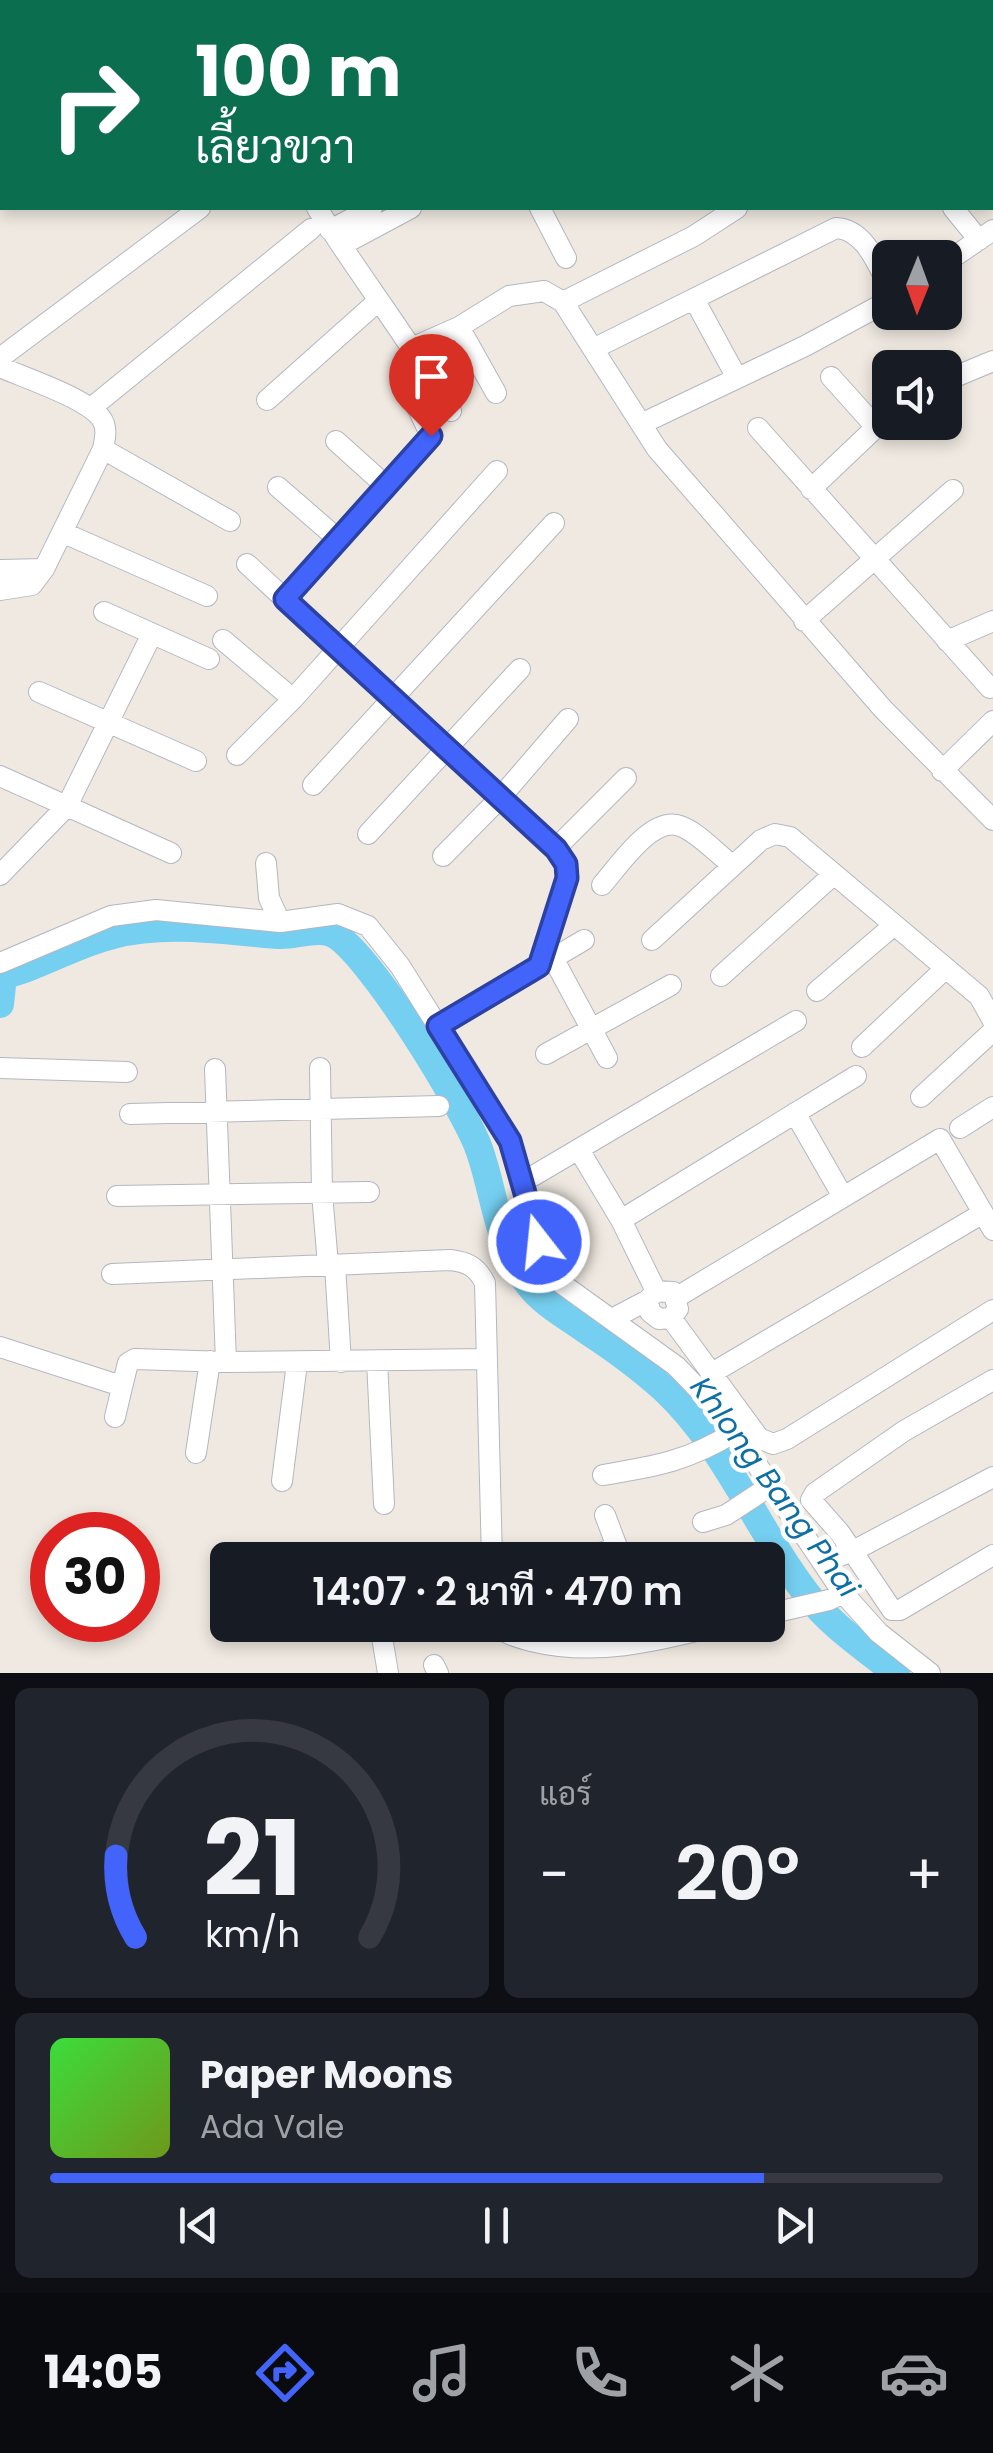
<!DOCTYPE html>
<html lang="th">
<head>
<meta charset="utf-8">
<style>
	:root { --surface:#171b24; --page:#20242c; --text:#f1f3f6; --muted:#9ea1a6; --line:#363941; --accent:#4264fb }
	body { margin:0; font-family:Poppins,Sarabun,sans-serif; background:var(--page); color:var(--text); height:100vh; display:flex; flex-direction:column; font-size:38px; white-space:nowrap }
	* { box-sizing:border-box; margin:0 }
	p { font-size:32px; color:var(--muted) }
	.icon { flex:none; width:55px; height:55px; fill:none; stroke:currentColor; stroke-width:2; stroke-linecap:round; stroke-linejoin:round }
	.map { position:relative; height:1673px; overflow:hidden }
	.details { display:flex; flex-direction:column; gap:15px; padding:15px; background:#0d0f14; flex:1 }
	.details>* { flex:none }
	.top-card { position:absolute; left:0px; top:0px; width:995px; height:210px; box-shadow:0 5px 15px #0003; background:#0b6e4f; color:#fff; overflow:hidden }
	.needle { width:65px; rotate:181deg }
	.fabs { position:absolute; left:872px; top:240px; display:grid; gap:20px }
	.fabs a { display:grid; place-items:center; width:90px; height:90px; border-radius:15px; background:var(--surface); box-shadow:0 5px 15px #0003; font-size:50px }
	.speed { position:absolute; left:30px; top:1512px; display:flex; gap:20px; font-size:50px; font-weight:700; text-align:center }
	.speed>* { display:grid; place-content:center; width:130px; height:130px; border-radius:50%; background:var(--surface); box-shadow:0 5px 15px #0003; line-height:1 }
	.speed .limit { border:15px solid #d22; background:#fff; color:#111 }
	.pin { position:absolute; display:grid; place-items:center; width:85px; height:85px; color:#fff; margin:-102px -42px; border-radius:50% 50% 50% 0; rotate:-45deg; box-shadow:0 0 10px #0007 }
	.pin .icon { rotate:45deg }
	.me { position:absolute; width:110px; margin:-55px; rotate:344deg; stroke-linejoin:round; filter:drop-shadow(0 0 8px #0008) }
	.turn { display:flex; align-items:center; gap:35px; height:210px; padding:0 30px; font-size:45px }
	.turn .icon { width:130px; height:130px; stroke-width:2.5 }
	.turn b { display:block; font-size:70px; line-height:85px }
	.big { font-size:75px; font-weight:600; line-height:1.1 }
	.details .widget { flex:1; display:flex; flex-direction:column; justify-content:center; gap:15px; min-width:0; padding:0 35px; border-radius:15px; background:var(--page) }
	.details .dial { align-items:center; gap:0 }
	.dial svg { height:260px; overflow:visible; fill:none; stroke:var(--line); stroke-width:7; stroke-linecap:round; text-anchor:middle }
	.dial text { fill:var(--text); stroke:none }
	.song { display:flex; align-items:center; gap:30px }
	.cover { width:120px; height:120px; border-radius:15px; background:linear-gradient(135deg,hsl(120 70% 55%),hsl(80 70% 35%)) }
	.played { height:10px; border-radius:5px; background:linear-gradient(90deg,var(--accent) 80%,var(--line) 80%) }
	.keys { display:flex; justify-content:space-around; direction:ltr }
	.heat { display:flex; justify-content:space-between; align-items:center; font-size:55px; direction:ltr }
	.details .tiles { flex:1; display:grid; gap:15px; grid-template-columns:1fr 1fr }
	.widget:last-child { grid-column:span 2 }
	.trip { position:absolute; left:210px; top:1542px; width:575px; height:100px; border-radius:15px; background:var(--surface); box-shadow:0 5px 15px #0003; font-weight:600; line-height:100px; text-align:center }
	.dock { display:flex; height:160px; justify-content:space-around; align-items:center; background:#090b0e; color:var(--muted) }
	.dock .icon { width:70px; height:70px }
	.dock .on { color:var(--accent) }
	.dock b { font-size:45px; color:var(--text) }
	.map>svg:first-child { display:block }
</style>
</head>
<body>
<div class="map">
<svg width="993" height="1673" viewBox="0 0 993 1673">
	<rect width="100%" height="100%" fill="#efe9e1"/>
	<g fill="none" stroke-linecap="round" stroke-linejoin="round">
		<path stroke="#75cff0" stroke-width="28" d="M0 976C38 968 74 944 113 935 166 921 225 931 279 935 295 936 316 927 331 933 366 946 466 1111 479 1149 494 1191 495 1229 519 1270 536 1300 559 1311 586 1330 612 1347 641 1368 664 1389 725 1446 756 1528 806 1593 832 1627 864 1647 896 1673
			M0 1004 3 976"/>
		<defs>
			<path id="minor" d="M227 0V2
				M449 0 450 2
				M711 0 712 2
				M928 0 930 2
				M345 2 350 0
				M466 2 470 0
				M806 2 811 0
				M992 38H993
				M0 153 2 151
				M317 208C360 277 410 340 451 411
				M540 208 566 258
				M953 208 979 240
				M330 230 372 208
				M342 245 411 208
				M945 263 993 230
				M694 299 737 378
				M563 302 694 236 737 208
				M459 327 496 393
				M414 347 459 327 509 296 544 291 563 302 657 449 883 709 993 820
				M593 349 836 228C865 229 878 266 890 288
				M0 358 200 208
				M0 367C25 378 86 398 101 418 108 428 105 438 103 449L44 569 32 585 0 590
				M831 377 875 426
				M945 381 993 361
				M267 400 377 302
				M91 408 311 229
				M641 424 805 346 890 300
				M758 428 990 688
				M336 441 386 486
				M103 449 230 521
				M278 487 339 540
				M811 489 890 414
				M64 533 207 596
				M247 564 555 849 565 863 567 878 539 966
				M0 570 44 569
				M285 599 431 436 403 378
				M104 612 209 659
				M804 621 953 490
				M223 640 293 699
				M947 641 993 621
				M39 692 196 761
				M237 755 293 699 497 471
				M942 771 993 721
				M0 776 171 853
				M313 785 554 523
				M368 834 520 669
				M555 849 626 778
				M443 856 500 798 568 719
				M266 863 269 898 280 922
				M0 875 67 806 152 634
				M602 885C618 867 652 815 680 826 698 832 716 853 731 864
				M652 940 761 840 775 834 790 837 979 996 993 1021
				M553 958 607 1058
				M0 963 111 916 156 910 280 922 338 914 368 926 400 966 510 1141 539 1242 562 1284 676 1366 704 1395 735 1432 843 1593 879 1633 930 1673
				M721 976 833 875
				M817 991 893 926
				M438 1026 584 940
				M862 1047 946 968
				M546 1054 671 985
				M0 1068 127 1072
				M320 1068 322 1193 328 1265
				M215 1069 226 1362 485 1359
				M921 1097 993 1031
				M795 1113 842 1195
				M130 1114 439 1106
				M960 1128 993 1107
				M579 1150 621 1220 656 1291
				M533 1176 796 1021
				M117 1196 369 1192
				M621 1220 856 1076
				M335 1265 341 1362
				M112 1274 450 1260C468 1262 477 1267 485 1283L492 1560
				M677 1297 940 1139 993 1230
				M671 1318 759 1438 773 1444 787 1439 993 1310
				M612 1319 648 1300 656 1291 673 1292 678 1309 671 1318 659 1319 650 1312 648 1300
				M0 1347 112 1383H123L128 1363 135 1359 226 1362
				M377 1361 384 1504
				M712 1373 973 1219
				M993 1380 904 1431 815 1493 811 1500 840 1533 892 1610H900L993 1555
				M115 1417 123 1383
				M196 1453 210 1361
				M603 1475C657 1466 688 1461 735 1432
				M282 1481 297 1363
				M605 1515 622 1560
				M703 1522 726 1515 770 1486
				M581 1560 617 1547
				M824 1562 853 1551 993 1477
				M768 1614 829 1600 843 1593
				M380 1625 388 1673
				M497 1625C506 1635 517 1637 531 1641 597 1657 657 1641 721 1625
				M434 1665 438 1673"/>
		</defs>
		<use href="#minor" stroke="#b4b7c1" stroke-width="22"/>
		<use href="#minor" stroke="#fff" stroke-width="20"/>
	</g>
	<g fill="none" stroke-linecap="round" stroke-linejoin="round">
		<defs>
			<path id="route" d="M431 436 285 599 556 849 566 864 567 878 539 966 438 1026 510 1141 539 1242"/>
		</defs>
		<use href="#route" stroke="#2b41a3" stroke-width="25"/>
		<use href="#route" stroke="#4264fb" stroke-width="18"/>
	</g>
	<g text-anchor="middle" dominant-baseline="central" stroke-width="9" stroke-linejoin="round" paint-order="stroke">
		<g font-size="30" font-style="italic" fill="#0d6fa3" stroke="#fff">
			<text transform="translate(775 1487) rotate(54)">Khlong Bang Phai</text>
		</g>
	</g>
</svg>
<div class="fabs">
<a><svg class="needle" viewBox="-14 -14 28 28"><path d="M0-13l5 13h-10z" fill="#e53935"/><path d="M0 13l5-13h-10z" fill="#9ea1a6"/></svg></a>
<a><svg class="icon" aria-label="sound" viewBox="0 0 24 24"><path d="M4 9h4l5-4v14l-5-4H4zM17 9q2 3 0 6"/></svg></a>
</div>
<div class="speed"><div class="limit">30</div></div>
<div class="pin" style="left:431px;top:436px;background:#d93025"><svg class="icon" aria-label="arrive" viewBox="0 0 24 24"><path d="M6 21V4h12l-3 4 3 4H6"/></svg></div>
<svg class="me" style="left:539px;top:1242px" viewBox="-20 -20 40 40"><circle r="17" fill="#4264fb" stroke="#fff" stroke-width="3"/><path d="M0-11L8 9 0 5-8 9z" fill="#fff"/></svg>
<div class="trip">14:07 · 2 นาที · 470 m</div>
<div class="top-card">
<div class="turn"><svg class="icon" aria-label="right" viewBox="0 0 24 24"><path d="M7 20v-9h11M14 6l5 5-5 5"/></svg><div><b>100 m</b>เลี้ยวขวา</div></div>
</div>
</div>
<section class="details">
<div class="tiles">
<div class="widget dial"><svg viewBox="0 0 100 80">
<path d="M14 69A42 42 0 1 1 86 69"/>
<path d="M14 69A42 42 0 0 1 8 44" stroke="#4264fb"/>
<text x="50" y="56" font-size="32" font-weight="700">21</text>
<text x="50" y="72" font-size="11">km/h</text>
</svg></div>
<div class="widget"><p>แอร์</p>
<div class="heat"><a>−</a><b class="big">20°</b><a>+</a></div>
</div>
<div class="widget">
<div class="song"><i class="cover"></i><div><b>Paper Moons</b><p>Ada Vale</p></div></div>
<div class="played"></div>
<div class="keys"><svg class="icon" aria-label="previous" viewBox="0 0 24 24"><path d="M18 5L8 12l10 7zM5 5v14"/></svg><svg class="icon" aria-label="pause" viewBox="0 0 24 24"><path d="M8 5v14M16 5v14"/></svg><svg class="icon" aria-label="next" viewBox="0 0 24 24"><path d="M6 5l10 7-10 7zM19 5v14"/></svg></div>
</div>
</div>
</section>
<nav class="dock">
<b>14:05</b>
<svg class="icon on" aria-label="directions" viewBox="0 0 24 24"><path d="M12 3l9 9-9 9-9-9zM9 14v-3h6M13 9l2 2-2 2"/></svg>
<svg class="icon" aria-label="music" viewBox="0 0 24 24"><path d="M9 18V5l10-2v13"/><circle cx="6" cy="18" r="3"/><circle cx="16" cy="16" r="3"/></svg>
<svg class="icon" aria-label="phone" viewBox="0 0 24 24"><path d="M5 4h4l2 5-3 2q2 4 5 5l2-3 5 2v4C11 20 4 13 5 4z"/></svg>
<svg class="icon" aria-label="climate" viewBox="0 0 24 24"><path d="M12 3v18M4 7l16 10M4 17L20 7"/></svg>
<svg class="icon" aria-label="car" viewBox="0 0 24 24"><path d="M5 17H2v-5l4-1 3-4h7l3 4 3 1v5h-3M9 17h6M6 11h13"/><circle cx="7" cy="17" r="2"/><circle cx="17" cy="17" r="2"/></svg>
</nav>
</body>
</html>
